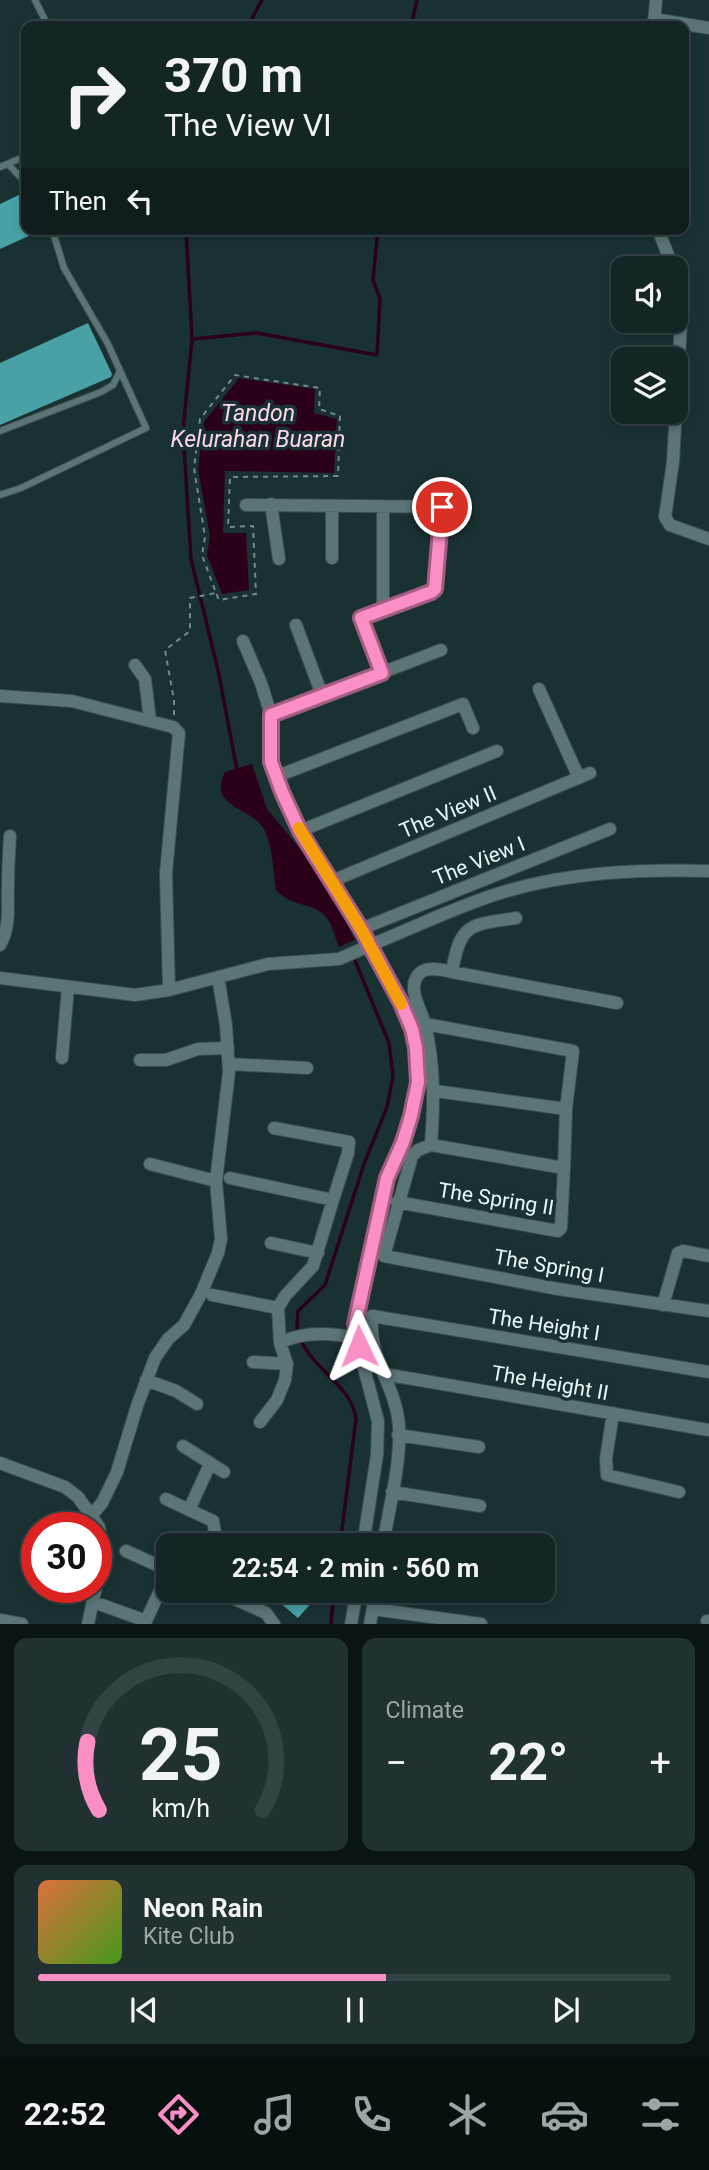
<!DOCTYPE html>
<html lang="en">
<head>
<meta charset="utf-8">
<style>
	:root { --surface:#142526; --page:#213132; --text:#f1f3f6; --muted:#9da5a7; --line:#334243; --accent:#fa8fc6 }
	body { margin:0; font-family:Roboto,sans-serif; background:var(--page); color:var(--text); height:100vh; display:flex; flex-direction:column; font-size:26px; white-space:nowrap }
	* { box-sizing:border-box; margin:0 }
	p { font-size:23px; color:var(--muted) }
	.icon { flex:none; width:38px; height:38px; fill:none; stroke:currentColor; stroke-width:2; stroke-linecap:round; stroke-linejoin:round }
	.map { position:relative; height:1624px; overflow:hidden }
	.details { display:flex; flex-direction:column; gap:14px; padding:14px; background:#0b1415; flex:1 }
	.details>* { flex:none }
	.banner { position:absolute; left:21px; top:21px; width:668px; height:214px; border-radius:14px; box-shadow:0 4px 10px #0003,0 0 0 2px var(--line); background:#142526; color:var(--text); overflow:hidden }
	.controls { position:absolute; left:611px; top:256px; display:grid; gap:14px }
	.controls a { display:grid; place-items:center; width:77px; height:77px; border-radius:14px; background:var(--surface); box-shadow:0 4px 10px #0003,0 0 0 2px var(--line); font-size:35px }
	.speed { position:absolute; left:21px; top:1512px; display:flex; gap:14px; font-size:35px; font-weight:700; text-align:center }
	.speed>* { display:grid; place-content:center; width:91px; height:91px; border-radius:50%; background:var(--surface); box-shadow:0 4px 10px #0003,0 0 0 2px var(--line); line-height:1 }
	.speed .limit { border:10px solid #d22; background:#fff; color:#111 }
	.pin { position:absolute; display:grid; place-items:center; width:60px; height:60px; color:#fff; margin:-30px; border:4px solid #fff; border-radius:50%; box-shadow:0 2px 7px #0007 }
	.me { position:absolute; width:77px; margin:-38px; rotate:358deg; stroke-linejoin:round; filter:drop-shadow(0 0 5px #0008) }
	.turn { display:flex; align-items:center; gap:24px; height:147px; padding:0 28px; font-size:32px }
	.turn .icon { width:91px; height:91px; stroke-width:2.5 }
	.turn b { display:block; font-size:49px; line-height:60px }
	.then { display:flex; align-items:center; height:66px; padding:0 28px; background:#0003; gap:14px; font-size:26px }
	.big { font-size:52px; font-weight:700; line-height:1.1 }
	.details .card { flex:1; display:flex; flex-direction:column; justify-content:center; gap:10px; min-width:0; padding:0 24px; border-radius:14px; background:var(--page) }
	.details .dial { align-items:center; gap:0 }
	.dial svg { height:182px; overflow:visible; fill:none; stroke:var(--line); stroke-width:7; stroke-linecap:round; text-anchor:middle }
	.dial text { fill:var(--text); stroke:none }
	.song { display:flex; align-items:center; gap:21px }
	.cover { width:84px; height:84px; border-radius:10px; background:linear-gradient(135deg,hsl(20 70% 55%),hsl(100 70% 35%)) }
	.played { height:7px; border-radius:4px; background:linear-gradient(90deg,var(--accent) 55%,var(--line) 55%) }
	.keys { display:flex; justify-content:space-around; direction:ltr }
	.heat { display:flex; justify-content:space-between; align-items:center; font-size:38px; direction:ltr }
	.details .tiles { flex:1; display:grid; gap:14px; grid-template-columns:1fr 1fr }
	.card:last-child { grid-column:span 2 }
	.trip { position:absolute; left:156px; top:1533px; width:399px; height:70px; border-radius:14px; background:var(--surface); box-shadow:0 4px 10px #0003,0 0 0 2px var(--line); font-weight:700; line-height:70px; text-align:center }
	.tab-bar { display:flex; height:112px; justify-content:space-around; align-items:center; background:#080f0f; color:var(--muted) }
	.tab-bar .icon { width:49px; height:49px }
	.tab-bar .selected { color:var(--accent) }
	.tab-bar b { font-size:32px; color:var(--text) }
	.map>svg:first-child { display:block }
</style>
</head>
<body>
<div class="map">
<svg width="709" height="1624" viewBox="0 0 709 1624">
	<rect width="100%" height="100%" fill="#1a3132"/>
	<path fill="#2b0019" d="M239 378 315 389 314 413 337 419 334 473 225 471 223 533H246L249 590 222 594 207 555 210 536 198 469 204 422Z
		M252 764 267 809 320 873 355 940 339 947C335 937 332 923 325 916 313 902 293 908 276 890 273 871 273 849 265 831 253 806 207 809 225 772Z"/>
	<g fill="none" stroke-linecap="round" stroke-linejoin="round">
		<path stroke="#2b0019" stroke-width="3.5" d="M248 26 262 0
			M411 26 417 0
			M186 229 192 339 183 430 191 559 218 670 237 770
			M192 339 257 333 377 355 380 299 373 280 378 229
			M298 1333 297 1328 298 1311 325 1285 364 1164 387 1107 393 1076 389 1043 354 958
			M301 1340C314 1371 351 1384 356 1419L340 1545
			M331 1624 334 1591"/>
	</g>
	<path fill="#49a1a5" d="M21 194 26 207V229H44L0 249V204Z
		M88 323 112 374 111 377 0 425V363Z
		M266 1591H322L298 1618Z"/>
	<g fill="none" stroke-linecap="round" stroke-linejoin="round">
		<defs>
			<path id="lane" d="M35 0 48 26
				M8 164 26 183
				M0 167 26 156
				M0 431 101 392 113 385 120 371
				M0 495 21 488 146 428 108 344 64 268 52 229"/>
			<path id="street" d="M654 19 709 28
				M654 24 656 0
				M658 229 673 268
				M676 273 682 305 673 462 665 517 670 525 709 539
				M271 504 279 559
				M246 505 461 507
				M332 506V558
				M383 609V506
				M296 625 322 695
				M243 641 261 683 271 715V762L275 777 300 831 361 929 401 1003 412 1029 416 1048 418 1082 411 1116 403 1141 387 1178 355 1324 356 1338 378 1421 377 1455 363 1545
				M135 665 145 679 150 720
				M382 673 361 618 431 592 435 588 442 507
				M539 689 579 778
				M0 696 72 701 173 727 179 733 166 873 169 990
				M271 715 441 650
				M275 777 463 704 473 728
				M300 831 497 751
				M332 881 590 773
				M361 929 610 829
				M378 942C417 926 456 907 497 894 565 872 639 869 709 871
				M0 945C11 925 7 908 8 886 8 869 9 853 10 836
				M452 972C460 922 471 925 516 918
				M0 978 135 995 169 990 268 964 339 959
				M617 1003 452 972C443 970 427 966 420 973 405 987 422 1010 425 1025 435 1065 434 1104 431 1145L418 1150 412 1156 384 1256 558 1289 709 1311
				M425 1024 573 1051 566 1109
				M62 1058 68 987
				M140 1060H166L198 1049 228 1048
				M229 1064 307 1068
				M435 1091 566 1109 564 1168
				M150 1164 216 1181
				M230 1178 333 1200 348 1153 349 1142 274 1128
				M397 1202 558 1231 561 1228 564 1168 431 1145
				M271 1243 318 1253
				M212 1295 278 1308
				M663 1305 678 1253 683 1251 709 1256
				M280 1343C303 1331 332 1333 356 1338
				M253 1362 287 1364
				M384 1374 709 1430
				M146 1380 176 1391 197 1404
				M613 1413 606 1459 607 1475 679 1492
				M260 1422 277 1400 285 1380 287 1364 280 1343 278 1308 285 1296 313 1266 333 1200
				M398 1435 479 1447
				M183 1446 224 1472
				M0 1463 65 1487 78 1497 99 1527 104 1550 88 1624
				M392 1492 480 1506
				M166 1499 213 1521 217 1545
				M189 1510 210 1464
				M91 1516 102 1503 117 1472 137 1406 155 1358 168 1339 184 1325 201 1294 218 1253 221 1239 216 1181 229 1072 226 1025 218 977
				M383 1545C389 1507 401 1465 399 1426 396 1384 368 1361 372 1316L709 1372
				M126 1551 168 1570
				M217 1591 266 1613 274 1624
				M102 1605 146 1621 168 1573
				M373 1609 481 1624
				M0 1620 22 1624
				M707 1621 709 1622
				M351 1624 357 1591
				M370 1624 376 1591"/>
		</defs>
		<use href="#lane" stroke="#3a4e4f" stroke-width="8"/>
		<use href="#street" stroke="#3a4e4f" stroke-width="14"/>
		<path stroke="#778a8a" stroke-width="2" stroke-dasharray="5 5" stroke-linecap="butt" d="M174 715V700L165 650 190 631V598L216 593 202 555 205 537 194 468 200 419 235 375 320 388 319 409 340 416 338 476 230 477 228 527 253 526 256 594 219 600 216 593"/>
		<use href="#lane" stroke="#5b7475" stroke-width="6"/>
		<use href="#street" stroke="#5b7475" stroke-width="12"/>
		<defs>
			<path id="street-bridge" d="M339 959 378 942"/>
		</defs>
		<use href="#street-bridge" stroke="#3a4e4f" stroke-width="14" stroke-linecap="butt"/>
		<use href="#street-bridge" stroke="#5b7475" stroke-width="12"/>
	</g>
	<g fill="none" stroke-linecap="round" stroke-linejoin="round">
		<defs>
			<path id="route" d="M359 1346 355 1324 387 1178 403 1142 411 1116 418 1082 416 1048 412 1029 401 1003 361 929 300 831 282 792 271 762V715L382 673 361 618 431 592 435 589 442 507"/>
		</defs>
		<use href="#route" stroke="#a25d81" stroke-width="18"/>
		<use href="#route" stroke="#fa8fc6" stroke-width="12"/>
		<path stroke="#f59e0b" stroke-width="12" d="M299 828 361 929 401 1004"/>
	</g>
	<g text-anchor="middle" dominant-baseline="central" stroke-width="7" stroke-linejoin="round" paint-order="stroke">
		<g font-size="21" fill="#e8f6f6" stroke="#1a3132">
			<text transform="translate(448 812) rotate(-23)">The View II</text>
			<text transform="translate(479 861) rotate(-22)">The View I</text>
			<text transform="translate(496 1199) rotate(9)">The Spring II</text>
			<text transform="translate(549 1266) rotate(10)">The Spring I</text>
			<text transform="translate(544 1325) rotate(9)">The Height I</text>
			<text transform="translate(550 1383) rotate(10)">The Height II</text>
		</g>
		<g font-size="23" font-style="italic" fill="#fbd7e8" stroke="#1a3132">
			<text x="258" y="413">Tandon<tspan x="258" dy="26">Kelurahan Buaran</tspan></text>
		</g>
	</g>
</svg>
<div class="controls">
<a><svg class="icon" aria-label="sound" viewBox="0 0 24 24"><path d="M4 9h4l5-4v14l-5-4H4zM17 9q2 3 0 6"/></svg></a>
<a><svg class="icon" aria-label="layers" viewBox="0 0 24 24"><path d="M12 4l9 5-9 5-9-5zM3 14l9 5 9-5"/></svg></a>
</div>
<div class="speed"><div class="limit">30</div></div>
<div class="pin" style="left:442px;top:507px;background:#d93025"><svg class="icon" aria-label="arrive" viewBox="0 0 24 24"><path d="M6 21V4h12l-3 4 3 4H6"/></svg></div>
<svg class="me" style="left:359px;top:1346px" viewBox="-20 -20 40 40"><path d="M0-17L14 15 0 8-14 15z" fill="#fa8fc6" stroke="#fff" stroke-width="4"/></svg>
<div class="trip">22:54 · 2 min · 560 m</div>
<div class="banner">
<div class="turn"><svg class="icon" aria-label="right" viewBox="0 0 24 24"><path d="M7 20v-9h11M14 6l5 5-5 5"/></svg><div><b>370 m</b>The View VI</div></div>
<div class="then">Then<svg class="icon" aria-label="left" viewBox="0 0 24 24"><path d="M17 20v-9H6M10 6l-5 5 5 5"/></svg></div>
</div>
</div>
<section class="details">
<div class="tiles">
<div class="card dial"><svg viewBox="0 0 100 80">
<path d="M14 69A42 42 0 1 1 86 69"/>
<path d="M14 69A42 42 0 0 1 9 39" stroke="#fa8fc6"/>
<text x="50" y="56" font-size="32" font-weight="700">25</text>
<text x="50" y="72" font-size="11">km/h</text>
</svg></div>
<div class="card"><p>Climate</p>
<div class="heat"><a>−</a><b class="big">22°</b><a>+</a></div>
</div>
<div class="card">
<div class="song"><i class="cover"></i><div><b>Neon Rain</b><p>Kite Club</p></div></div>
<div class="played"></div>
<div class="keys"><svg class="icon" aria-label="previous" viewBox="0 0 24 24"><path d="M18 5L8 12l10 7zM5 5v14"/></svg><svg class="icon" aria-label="pause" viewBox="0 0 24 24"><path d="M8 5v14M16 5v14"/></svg><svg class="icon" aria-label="next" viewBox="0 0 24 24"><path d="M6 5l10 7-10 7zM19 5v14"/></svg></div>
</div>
</div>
</section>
<nav class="tab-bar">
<b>22:52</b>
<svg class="icon selected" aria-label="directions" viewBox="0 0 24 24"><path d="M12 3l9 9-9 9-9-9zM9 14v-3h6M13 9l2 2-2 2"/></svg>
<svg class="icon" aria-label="music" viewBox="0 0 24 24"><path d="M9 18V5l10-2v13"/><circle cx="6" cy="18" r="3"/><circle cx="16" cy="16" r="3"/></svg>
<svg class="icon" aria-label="phone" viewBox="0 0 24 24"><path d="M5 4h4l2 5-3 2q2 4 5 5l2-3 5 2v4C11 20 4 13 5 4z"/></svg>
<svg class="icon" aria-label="climate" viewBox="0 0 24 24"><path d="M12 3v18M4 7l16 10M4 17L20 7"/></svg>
<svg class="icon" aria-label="car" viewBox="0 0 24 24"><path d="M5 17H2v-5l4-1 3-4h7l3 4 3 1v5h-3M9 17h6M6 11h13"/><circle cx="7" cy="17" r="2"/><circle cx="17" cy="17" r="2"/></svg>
<svg class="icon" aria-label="filters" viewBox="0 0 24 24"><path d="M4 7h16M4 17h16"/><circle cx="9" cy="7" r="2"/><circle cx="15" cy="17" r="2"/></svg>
</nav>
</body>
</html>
